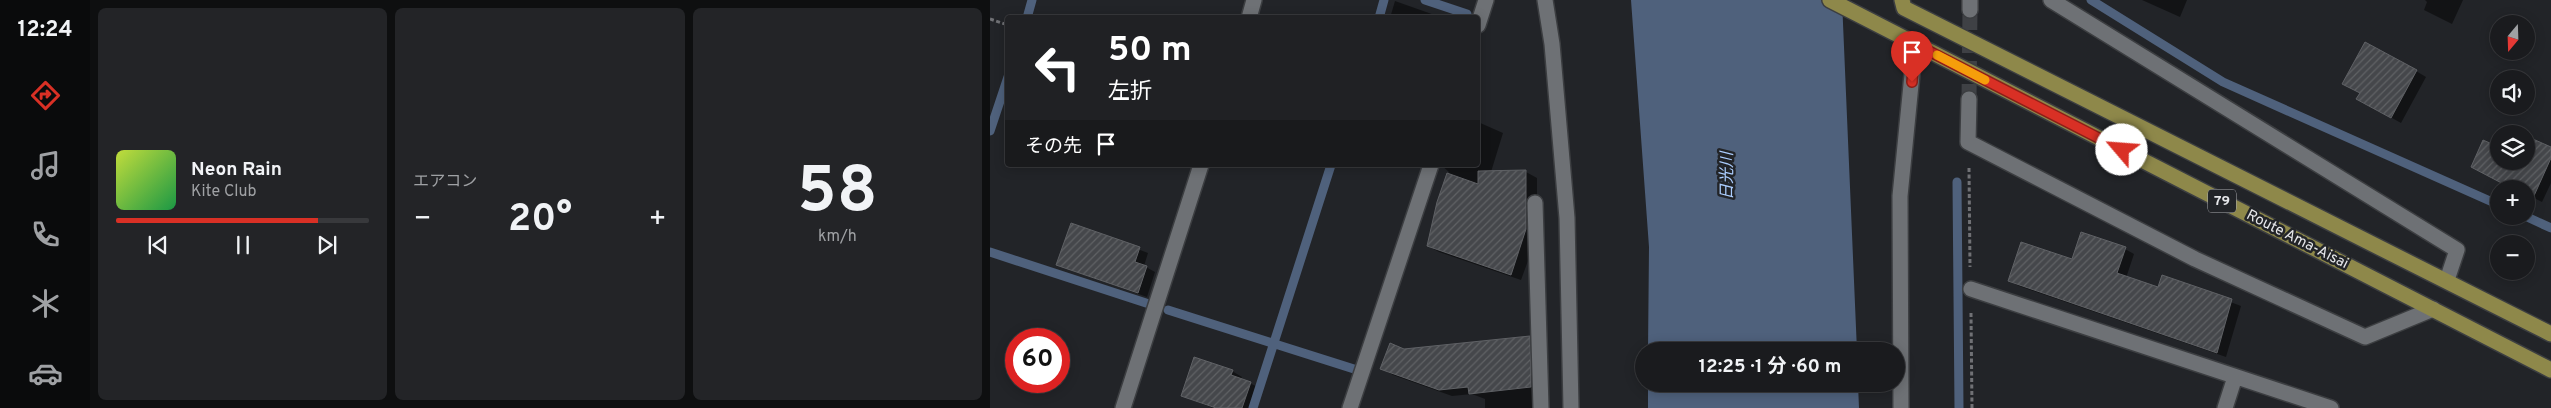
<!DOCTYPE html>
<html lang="ja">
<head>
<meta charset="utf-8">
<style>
	:root { --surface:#1a1b1e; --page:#232427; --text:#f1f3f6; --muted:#9fa1a4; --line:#38393c; --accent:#d93025 }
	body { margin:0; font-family:Overpass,"Noto Sans JP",sans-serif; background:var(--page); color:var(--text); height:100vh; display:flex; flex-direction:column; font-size:19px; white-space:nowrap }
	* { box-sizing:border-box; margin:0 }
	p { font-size:16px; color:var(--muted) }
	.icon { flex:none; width:28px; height:28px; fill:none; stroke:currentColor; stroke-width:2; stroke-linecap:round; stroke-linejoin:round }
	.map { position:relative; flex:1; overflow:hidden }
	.details { display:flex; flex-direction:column; gap:8px; padding:8px; background:#0e0f10; width:900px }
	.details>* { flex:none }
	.hud { position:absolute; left:15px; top:15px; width:475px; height:152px; border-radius:5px; box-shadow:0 2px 12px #0003,0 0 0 1px var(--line); background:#202124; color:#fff; overflow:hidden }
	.needle { width:32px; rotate:199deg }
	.controls { position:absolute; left:1500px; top:15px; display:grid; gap:10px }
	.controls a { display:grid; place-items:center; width:45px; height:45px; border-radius:50%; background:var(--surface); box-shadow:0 2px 12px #0003,0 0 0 1px var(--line); font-size:25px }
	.speed { position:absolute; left:15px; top:328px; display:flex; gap:10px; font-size:25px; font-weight:700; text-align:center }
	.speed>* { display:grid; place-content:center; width:65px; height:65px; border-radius:50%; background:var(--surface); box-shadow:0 2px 12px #0003,0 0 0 1px var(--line); line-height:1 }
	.speed .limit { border:8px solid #d22; background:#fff; color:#111 }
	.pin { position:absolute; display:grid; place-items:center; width:42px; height:42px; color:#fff; margin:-51px -21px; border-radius:50% 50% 50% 0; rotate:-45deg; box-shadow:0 0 5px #0007 }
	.pin .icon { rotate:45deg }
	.me { position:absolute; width:55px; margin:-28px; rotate:297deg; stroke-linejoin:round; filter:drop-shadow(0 0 4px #0008) }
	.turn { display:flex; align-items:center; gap:18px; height:105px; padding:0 20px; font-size:22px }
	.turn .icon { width:65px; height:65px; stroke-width:2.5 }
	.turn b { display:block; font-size:35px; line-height:42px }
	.then { display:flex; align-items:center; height:48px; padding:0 20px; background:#0003; gap:10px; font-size:19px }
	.big { font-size:38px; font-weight:700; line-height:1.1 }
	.details .tile { flex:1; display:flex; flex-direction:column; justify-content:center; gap:8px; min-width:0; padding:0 18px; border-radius:8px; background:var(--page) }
	.details .dial { align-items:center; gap:0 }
	.dial b { font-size:65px; line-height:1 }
	.song { display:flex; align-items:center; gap:15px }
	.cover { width:60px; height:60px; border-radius:8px; background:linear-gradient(135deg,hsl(70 70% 55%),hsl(140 70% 35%)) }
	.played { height:5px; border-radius:2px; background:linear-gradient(90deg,var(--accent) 80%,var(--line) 80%) }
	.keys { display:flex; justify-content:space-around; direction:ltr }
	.heat { display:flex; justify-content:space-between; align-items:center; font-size:28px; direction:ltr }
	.details .tiles { flex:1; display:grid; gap:8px; grid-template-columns:repeat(3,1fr) }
	.trip { position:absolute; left:645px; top:342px; width:270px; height:50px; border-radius:25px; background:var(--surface); box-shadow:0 2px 12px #0003,0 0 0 1px var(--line); font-weight:700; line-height:50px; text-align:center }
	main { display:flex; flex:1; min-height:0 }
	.tabs { display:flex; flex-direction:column; width:90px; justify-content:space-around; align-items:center; background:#0a0b0c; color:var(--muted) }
	.tabs .icon { width:35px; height:35px }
	.tabs .on { color:var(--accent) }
	.tabs b { font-size:22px; color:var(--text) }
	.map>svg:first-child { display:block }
</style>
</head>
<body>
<main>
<nav class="tabs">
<b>12:24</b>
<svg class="icon on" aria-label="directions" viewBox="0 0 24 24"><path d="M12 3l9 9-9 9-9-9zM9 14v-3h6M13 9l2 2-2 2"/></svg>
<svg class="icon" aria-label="music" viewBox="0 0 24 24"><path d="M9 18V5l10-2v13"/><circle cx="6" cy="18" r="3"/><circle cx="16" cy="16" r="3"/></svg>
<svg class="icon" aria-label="phone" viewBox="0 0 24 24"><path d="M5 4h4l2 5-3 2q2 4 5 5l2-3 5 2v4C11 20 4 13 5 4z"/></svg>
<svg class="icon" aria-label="climate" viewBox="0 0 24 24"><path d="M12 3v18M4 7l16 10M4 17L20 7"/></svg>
<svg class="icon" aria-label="car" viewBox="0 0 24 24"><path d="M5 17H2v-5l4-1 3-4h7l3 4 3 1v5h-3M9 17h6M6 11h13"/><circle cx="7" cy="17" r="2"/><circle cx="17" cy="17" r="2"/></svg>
</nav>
<section class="details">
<div class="tiles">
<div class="tile">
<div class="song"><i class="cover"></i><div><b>Neon Rain</b><p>Kite Club</p></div></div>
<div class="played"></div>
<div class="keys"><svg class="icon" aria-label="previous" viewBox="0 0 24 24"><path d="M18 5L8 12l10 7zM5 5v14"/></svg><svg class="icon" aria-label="pause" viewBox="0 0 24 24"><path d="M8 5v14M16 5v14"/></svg><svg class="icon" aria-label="next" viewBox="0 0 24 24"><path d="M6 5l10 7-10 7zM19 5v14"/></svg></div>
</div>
<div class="tile"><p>エアコン</p>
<div class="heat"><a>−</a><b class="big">20°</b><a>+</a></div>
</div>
<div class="tile dial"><b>58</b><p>km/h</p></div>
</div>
</section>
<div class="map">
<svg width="1561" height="408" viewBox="0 0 1561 408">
	<defs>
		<pattern id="building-hatch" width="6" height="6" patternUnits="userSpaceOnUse" patternTransform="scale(1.25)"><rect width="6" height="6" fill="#45474b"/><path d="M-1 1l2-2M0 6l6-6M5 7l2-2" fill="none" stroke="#606265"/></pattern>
	</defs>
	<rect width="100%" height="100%" fill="#222428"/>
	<path fill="#4f617c" d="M641 0H852L867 351H658L659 247Z
		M658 384H868L869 408H658Z"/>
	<path fill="#0007" d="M1152 0H1197L1190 17Z
		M1435 0H1473L1462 24 1434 10 1437 2Z
		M405 1 453 18H400Z
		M1426 71 1436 77 1411 123 1368 99 1371 93Z
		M488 122 513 133 501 172H536L547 178V236L531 280 449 252 438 246 449 202 459 172 451 165H488Z
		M1548 152 1561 158V183L1552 202 1536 194V189L1492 172 1509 161H1536Z
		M82 224 158 253 154 266 165 272 157 297 68 265Z
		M1135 249 1144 254 1136 278 1168 288 1172 276 1251 306 1236 357 1029 286 1019 281 1082 261Z
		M539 337 551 344 554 408H495V399L482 394 462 396 403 375 391 368 414 350Z
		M242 371 252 377 251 379 270 388 264 408H223L192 396Z"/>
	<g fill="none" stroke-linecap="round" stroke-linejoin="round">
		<path stroke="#4f617c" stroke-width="9" d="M435 0 477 14
			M1101 0 1233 82 1509 205
			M37 18 42 0
			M389 18 394 0
			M0 131 18 77
			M967 182 969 408
			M1535 216 1561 228
			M0 252 156 303
			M178 310 364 369
			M263 408 341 165"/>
	</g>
	<path fill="url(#building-hatch)" stroke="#5f6165" d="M1375 42 1427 70 1401 118 1366 99 1370 93 1352 84Z
		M1536 136 1561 147V158L1543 198 1536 195V189H1523L1481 167 1493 140 1509 147V161H1536Z
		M536 170V229L521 275 437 246 447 202 457 173 488 184V171Z
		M81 223 150 247 145 262 157 266 148 293 66 265Z
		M1091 232 1136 247 1127 273 1168 287 1172 275 1242 299 1227 353 1018 281 1031 242 1082 259Z
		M540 336 541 387 479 394 478 387 449 390 390 369 400 343 414 349Z
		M204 357 243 370 241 375 261 382 252 408H226L191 396Z"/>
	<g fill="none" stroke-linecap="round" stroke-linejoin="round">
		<path stroke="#3f4145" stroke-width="15" stroke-dasharray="15 8" stroke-linecap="butt" d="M979 99 980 10"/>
		<defs>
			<path id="minor" d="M555 0 562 44 577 218 581 408
				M1061 0 1467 250 1457 280
				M980 10V0
				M259 18 264 0
				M488 25 496 0
				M979 99 978 142 1205 259 1375 337 1443 309
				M545 203 551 408
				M981 289 1341 408
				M133 408 211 165
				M360 408 441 165
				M911 408 910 196 925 44
				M1235 408 1245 377"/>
			<path id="primary" d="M840 0 1561 370
				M912 0 914 8 1561 334"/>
		</defs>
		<use href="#minor" stroke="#3c3e41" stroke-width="18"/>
		<use href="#primary" stroke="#3c3e41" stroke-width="18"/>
		<path stroke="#707175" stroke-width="3" stroke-dasharray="4 2.5" stroke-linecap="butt" d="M0 19 18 25
			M979 168 980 267
			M981 313 982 408"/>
		<use href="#minor" stroke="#6e7175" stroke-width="15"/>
		<use href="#primary" stroke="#8e884a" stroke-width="15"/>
	</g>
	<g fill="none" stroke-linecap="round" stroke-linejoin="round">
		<defs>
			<path id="route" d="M922 82 925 44 1132 150"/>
		</defs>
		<use href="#route" stroke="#8d1f18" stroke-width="12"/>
		<use href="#route" stroke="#d93025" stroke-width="9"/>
		<path stroke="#f59e0b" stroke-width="9" d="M947 55 995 80"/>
	</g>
	<g text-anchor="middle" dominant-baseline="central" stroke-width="5" stroke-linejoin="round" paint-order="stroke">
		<rect fill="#222428" stroke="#abacb0" stroke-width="1" x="1218" y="189.5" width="28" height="23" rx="4"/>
		<g font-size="14" font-weight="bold" fill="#e6e7ea">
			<text x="1232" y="201">79</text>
		</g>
		<g font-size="15" fill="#e6e7ea" stroke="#222428">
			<text transform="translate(1307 240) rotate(27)">Route Ama-Aisai</text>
		</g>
		<g font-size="16" font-style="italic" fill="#acceff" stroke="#222428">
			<text transform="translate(738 176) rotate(-90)">日光川</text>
		</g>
	</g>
</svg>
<div class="controls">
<a><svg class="needle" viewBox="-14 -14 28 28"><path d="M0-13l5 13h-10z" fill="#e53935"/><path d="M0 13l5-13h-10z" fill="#9fa1a4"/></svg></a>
<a><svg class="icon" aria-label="sound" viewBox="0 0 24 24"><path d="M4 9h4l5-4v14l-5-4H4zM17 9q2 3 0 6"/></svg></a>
<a><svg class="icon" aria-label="layers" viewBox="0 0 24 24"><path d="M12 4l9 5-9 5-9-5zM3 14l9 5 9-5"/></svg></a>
<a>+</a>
<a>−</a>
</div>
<div class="speed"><div class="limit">60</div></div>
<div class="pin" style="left:922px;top:82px;background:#d93025"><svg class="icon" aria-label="arrive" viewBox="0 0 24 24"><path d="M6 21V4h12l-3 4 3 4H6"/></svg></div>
<svg class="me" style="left:1132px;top:150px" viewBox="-20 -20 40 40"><circle r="19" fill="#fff"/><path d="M0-13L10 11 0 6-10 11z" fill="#d93025"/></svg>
<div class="trip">12:25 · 1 分 · 60 m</div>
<div class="hud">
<div class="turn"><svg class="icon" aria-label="left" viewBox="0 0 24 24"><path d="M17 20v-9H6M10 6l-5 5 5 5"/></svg><div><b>50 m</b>左折</div></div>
<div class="then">その先<svg class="icon" aria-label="arrive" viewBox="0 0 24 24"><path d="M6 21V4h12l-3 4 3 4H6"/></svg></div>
</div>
</div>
</main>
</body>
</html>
